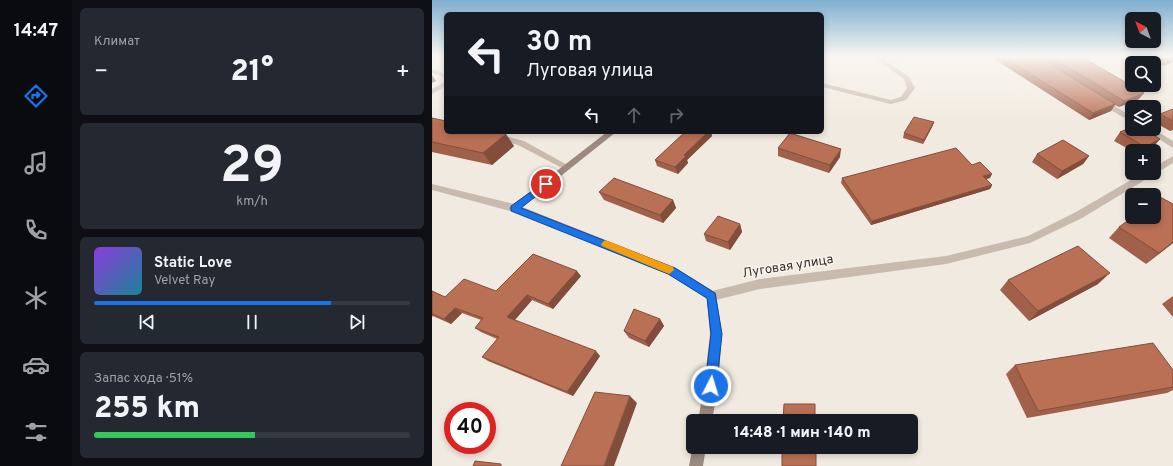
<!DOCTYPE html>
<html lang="ru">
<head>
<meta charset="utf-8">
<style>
	:root { --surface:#171b24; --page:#242831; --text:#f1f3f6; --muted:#9ea1a6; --line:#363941; --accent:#1a73e8 }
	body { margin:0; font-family:Overpass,sans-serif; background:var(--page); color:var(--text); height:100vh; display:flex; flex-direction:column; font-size:15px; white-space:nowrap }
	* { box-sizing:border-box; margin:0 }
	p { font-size:13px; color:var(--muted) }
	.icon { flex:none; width:22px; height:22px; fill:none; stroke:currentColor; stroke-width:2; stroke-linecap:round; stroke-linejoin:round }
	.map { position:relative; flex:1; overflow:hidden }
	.drawer { display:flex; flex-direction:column; gap:8px; padding:8px; background:#0d0f14; width:360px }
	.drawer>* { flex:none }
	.hud { position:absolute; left:12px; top:12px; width:380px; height:122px; border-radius:6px; box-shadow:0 2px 6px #0003; background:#171b24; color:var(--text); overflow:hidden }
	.needle { width:26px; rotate:319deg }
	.buttons { position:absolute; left:693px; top:12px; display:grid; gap:8px }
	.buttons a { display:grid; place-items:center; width:36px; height:36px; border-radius:6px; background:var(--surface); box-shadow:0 2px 6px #0003; font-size:20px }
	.speed { position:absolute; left:12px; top:402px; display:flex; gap:8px; font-size:20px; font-weight:700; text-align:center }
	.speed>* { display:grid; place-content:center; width:52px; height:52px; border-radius:50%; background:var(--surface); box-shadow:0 2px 6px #0003; line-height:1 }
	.speed .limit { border:6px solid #d22; background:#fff; color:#111 }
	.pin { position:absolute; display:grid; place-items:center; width:34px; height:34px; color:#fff; margin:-17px; border:2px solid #fff; border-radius:50%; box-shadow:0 1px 4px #0007 }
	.me { position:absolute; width:44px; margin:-22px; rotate:5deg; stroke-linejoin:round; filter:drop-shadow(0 0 3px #0008) }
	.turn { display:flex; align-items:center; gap:14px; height:84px; padding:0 16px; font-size:18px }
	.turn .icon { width:52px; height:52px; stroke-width:2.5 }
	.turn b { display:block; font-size:28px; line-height:34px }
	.lanes { display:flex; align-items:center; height:38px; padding:0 16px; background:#0003; justify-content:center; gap:20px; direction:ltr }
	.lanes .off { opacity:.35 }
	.big { font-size:30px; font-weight:800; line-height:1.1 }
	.drawer .card { flex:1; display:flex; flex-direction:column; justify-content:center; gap:6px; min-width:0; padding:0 14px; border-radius:6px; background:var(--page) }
	.drawer .dial { align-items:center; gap:0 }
	.dial b { font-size:52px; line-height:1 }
	.song { display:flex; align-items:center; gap:12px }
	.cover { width:48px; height:48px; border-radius:6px; background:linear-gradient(135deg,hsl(270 70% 55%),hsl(190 70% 35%)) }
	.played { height:4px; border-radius:2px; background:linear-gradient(90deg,var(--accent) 75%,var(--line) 75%) }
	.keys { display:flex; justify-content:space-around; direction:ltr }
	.heat { display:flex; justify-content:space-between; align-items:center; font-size:22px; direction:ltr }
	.charge { height:6px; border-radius:3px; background:linear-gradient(90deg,#34c759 51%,var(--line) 0) }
	.trip { position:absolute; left:254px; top:414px; width:232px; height:40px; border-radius:6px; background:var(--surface); box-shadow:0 2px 6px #0003; font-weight:800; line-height:40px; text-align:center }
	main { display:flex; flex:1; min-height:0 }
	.tabs { display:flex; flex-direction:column; width:72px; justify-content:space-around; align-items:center; background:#090b0e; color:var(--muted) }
	.tabs .icon { width:28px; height:28px }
	.tabs .on { color:var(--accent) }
	.tabs b { font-size:18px; color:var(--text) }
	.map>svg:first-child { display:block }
</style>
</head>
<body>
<main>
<nav class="tabs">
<b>14:47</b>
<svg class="icon on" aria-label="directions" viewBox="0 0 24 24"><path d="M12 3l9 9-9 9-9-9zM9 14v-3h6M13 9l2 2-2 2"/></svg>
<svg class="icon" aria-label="music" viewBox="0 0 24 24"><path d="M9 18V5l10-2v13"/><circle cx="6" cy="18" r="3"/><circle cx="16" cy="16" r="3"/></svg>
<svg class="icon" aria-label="phone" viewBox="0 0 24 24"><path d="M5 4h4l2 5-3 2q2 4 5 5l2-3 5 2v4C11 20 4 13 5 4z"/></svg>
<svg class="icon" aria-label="climate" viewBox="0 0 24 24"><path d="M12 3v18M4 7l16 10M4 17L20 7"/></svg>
<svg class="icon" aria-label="car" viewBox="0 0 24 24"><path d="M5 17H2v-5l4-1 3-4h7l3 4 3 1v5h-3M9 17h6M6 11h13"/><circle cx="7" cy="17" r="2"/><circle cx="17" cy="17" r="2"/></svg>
<svg class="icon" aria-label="filters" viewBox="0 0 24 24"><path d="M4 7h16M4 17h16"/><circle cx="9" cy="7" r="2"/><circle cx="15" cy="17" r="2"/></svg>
</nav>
<section class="drawer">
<div class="card"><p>Климат</p>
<div class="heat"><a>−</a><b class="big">21°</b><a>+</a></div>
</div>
<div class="card dial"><b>29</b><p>km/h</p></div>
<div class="card">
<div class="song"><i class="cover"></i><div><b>Static Love</b><p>Velvet Ray</p></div></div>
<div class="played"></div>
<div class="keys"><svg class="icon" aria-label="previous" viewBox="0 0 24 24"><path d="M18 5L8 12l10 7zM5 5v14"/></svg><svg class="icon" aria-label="pause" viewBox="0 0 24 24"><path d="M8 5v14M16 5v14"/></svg><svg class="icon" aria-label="next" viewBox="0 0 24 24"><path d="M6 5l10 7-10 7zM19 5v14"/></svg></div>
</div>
<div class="card"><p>Запас хода · 51%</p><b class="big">255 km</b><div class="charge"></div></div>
</section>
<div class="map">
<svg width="741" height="466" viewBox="0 0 741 466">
	<rect width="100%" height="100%" fill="#f1eae0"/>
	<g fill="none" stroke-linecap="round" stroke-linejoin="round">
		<path fill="#c8baad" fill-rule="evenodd" d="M0 57H6L0 61Z
			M441 57H449L477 77 483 88 474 100 459 104 390 87V83L459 100 469 97 475 88 472 79Z
			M0 69 14 74V78L0 73Z
			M14 81V86L0 94V89Z
			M46 132H59L92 141 139 167 138 169H132L86 145 47 134Z"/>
		<path fill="#c8baad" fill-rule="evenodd" d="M666 99H672L700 117V122L666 103Z
			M711 129H721L741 141V148Z
			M741 156V163L650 218 598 243 514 264 328 289 280 301 276 299 274 296 276 293 280 291 328 279 514 256 596 236 644 212 711 173H722V167Z
			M0 184 82 204 87 208 82 212 0 190Z"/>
		<path fill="#9c8a7f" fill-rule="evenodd" d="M175 132H184L90 207 244 268 284 293 290 334 286 386 280 421H266L272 386 278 334 275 299 236 274 79 210 77 208Z
			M261 444V447H274L271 466H257Z"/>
	</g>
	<path fill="#a06049" d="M559 57H606L639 78 606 57H650L707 99 687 107 683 105 679 111 657 120Z
		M714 57H741L731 66Z
		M741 109V130L738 131 722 122 728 114Z
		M0 118 82 146 60 165 0 152Z
		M502 122 500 127 491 144 471 138 472 133Z
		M253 132H279L280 136 255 160 256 163 246 174 225 166 223 160Z
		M688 132 728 139 721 147 714 151H700L682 141Z
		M346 148 408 157 397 173 346 156Z
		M605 154 657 156 651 164 625 179 600 162Z
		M410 178H558L554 179 560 185 558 189 439 225 409 183Z
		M167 192 241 200 244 208 231 223 172 200Z
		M741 204V243L714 264 677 238 687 227Z
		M308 224 310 232 298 250 274 241 272 234Z
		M149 276 121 309 100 300 83 320 168 356 141 396 56 361 50 357 65 339 49 332 43 328 49 320 30 313 19 324 1 316 0 317V291L13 297 64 291Z
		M576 280 666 284 597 321 568 290Z
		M741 296V317L730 304Z
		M228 319 232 326 217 347 197 338 192 331Z
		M583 365 741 370V390L735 393 595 418 574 374Z"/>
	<path fill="#824e3c" d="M465 57H472L465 59Z
		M741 58V62L731 66 736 60Z
		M0 75 4 81 0 83Z
		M712 93 707 99 687 107 692 101Z
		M683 104 679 111 657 120 661 113Z
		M502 122 500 127 491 144 492 140Z
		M276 132H279L280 136 255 160 256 163 246 174 243 167 252 155Z
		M74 134 82 146 60 165 51 153Z
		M728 139 721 147 714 151H709L713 147Z
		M409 149 408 157 397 173 398 165Z
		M657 156 651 164 625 179 630 171Z
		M560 174 558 178 549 180 551 176Z
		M560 185 558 189 439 225 440 221Z
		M241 200 244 208 231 223 228 215Z
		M308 224 310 232 298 250 296 242Z
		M741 242V243L714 264 727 253Z
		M145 271 149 276 121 309 116 304Z
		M678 273 666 284 597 321 606 311Z
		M95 295 100 300 81 322 75 317Z
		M23 308 30 313 19 324 12 319Z
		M228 319 232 326 217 347 213 341Z
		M164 351 168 356 141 396 135 392Z
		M198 396 205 403 182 466H172Z"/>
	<path fill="#ba7055" stroke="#824e3c" d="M571 57H606L683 104 661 113Z
		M619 57H650L712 93 692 101Z
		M730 57H741V58L736 60Z
		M741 109V121L728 114Z
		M482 117 502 122 492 140 472 133Z
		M0 118 14 121V132H66L74 134 51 153 0 142Z
		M700 127V129H712L728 139 713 147 688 132Z
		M253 132H276L252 155 254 156 243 167 223 160Z
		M358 133 409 149 398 165 346 148Z
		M631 140 657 156 630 171 605 154Z
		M524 148 540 165 548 162 560 174 551 176 560 185 440 221 410 178Z
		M182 178 241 200 228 215 167 192Z
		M728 197 741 204V242L727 253 687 227 701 217H722V201Z
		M286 216 308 224 296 242 272 234Z
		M646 246 678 273 606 311 576 280Z
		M101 254 145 271 116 304 95 295 75 317 164 351 135 392 50 357 67 337 43 328 51 318 23 308 12 319 0 314V291L13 297 32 279 64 291Z
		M202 309 228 319 213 341 192 331Z
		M721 343 741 370V387L606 411 583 365Z
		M163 392 198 396 172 466H129Z
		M352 404H383V421H351Z
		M350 447H384V466H350Z
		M43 461 69 464V466H41Z"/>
	<linearGradient id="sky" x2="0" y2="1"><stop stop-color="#7fafd0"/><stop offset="0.46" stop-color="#f9f6f1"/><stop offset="1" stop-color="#f9f6f1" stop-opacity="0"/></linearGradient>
	<rect width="741" height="123" fill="url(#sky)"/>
	<path fill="#1a73e8" stroke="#114b97" d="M114 181 117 182V186L89 208 243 268 283 293 290 334 284 390 279 392 275 390 273 386 279 334 275 298 236 274 79 211V206Z"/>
	<path fill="#f59e0b" d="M173 240 241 267 242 270 237 274 170 246 169 244Z"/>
	<g text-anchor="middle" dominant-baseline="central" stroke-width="3" stroke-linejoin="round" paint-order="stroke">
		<g font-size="13" fill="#372f2b" stroke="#f9f3ed">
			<text transform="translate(356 267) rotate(-9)">Луговая улица</text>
		</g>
	</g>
</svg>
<div class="buttons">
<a><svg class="needle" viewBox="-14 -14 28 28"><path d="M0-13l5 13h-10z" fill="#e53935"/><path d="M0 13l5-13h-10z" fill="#9ea1a6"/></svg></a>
<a><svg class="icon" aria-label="search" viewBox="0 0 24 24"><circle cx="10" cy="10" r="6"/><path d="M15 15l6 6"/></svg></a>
<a><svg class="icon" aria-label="layers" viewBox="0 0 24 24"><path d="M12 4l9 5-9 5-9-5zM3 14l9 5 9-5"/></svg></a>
<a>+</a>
<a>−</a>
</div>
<div class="speed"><div class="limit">40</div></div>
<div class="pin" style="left:114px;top:184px;background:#d93025"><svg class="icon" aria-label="arrive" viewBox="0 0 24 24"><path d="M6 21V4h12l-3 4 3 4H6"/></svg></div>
<svg class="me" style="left:279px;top:386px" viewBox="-20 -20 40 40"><circle r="17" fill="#1a73e8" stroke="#fff" stroke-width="3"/><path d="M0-11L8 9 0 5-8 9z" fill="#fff"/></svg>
<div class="trip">14:48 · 1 мин · 140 m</div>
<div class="hud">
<div class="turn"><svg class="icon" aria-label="left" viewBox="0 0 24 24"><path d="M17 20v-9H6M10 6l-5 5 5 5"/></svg><div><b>30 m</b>Луговая улица</div></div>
<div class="lanes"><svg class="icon" aria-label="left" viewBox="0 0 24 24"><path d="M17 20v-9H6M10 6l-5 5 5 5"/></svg><svg class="icon off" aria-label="ahead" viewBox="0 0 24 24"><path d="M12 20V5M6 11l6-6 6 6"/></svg><svg class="icon off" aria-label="right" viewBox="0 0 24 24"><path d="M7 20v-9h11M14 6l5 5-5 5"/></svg></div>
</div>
</div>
</main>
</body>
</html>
